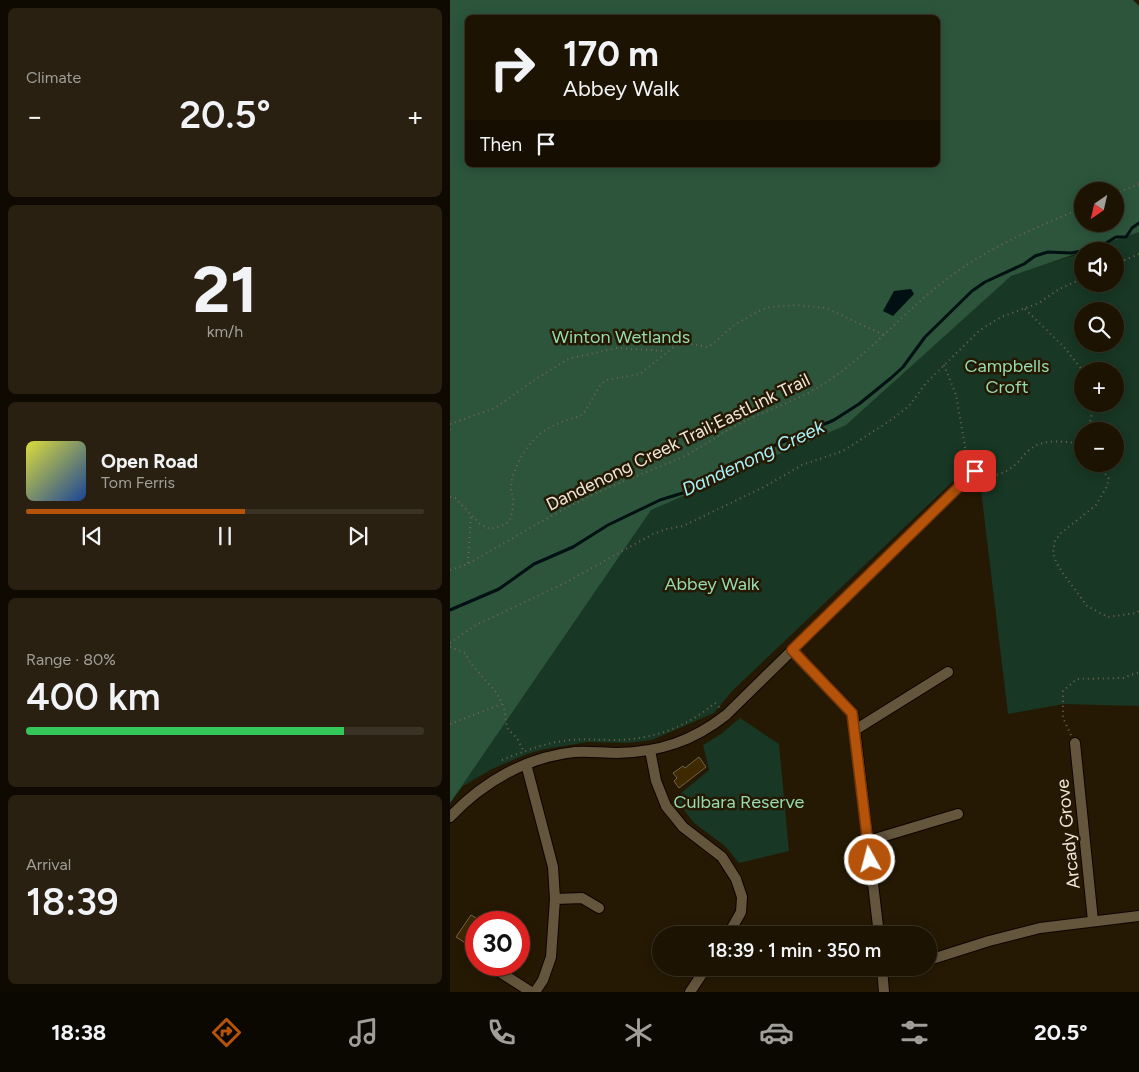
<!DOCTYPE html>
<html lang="en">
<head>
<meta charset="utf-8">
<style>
	:root { --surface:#1c1302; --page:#292011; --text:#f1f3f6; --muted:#a09e99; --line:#3a3224; --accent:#b45309 }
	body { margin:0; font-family:Figtree,sans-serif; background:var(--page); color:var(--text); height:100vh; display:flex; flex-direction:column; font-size:19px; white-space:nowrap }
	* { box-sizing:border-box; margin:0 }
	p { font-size:16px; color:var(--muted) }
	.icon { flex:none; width:28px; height:28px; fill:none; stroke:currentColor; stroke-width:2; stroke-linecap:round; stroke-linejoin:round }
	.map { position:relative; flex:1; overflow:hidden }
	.details { display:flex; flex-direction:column; gap:8px; padding:8px; background:#0f0a01; width:450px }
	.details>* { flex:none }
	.top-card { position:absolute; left:15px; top:15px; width:475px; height:152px; border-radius:8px; box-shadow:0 2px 12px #0003,0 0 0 1px var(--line); background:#1c1302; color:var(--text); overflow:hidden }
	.needle { width:32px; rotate:214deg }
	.tools { position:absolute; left:624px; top:182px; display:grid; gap:10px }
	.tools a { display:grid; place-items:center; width:50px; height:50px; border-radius:50%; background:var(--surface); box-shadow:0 2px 12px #0003,0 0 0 1px var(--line); font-size:25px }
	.speed { position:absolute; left:15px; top:911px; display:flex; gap:10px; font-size:25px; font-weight:700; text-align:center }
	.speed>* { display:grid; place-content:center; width:65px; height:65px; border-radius:50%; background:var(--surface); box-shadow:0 2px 12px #0003,0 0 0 1px var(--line); line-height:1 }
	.speed .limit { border:8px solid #d22; background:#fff; color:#111 }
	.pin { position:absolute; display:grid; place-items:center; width:42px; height:42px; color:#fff; margin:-21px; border-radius:10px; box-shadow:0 2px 8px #0006 }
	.me { position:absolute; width:55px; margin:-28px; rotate:353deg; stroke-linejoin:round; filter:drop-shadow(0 0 4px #0008) }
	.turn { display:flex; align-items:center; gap:18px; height:105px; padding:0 15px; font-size:22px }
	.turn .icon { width:65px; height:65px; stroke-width:2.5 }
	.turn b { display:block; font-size:35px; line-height:42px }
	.then { display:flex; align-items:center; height:48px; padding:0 15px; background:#0003; gap:10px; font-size:19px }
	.big { font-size:38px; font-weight:600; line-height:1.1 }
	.details .card { flex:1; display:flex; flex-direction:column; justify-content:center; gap:8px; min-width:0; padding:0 18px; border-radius:8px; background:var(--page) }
	.details .dial { align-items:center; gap:0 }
	.dial b { font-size:65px; line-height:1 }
	.song { display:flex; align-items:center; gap:15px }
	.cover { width:60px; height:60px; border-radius:8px; background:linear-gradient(135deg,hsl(60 70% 55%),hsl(220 70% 35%)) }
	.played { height:5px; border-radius:2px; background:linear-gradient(90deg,var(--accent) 55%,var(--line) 55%) }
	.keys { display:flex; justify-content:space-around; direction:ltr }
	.heat { display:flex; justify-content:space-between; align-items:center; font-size:28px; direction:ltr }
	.charge { height:8px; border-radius:4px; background:linear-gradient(90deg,#34c759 80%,var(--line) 0) }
	.trip { position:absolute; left:202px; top:926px; width:285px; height:50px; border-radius:25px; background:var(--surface); box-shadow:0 2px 12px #0003,0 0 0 1px var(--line); font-weight:600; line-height:50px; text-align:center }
	.menu { display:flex; height:80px; justify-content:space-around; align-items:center; background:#0b0801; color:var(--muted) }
	.menu .icon { width:35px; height:35px }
	.menu .active { color:var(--accent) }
	.menu b { font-size:22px; color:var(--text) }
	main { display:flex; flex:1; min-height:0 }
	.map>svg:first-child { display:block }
</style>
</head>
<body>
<main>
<section class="details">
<div class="card"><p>Climate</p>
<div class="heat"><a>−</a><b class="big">20.5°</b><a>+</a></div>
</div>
<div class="card dial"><b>21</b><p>km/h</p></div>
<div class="card">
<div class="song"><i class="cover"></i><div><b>Open Road</b><p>Tom Ferris</p></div></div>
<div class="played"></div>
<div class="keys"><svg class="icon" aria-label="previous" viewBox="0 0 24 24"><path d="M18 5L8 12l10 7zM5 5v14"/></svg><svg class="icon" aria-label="pause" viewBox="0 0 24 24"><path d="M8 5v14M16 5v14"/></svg><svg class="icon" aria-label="next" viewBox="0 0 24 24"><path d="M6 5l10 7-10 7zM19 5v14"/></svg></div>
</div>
<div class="card"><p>Range · 80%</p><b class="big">400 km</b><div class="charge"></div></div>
<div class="card"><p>Arrival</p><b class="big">18:39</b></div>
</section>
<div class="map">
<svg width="689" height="992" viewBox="0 0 689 992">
	<rect width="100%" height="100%" fill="#251903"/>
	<path fill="#183724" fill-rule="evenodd" d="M0 0H683L689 6V706L614 704 558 714 530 482 516 469 282 691 264 713 202 740 177 743 138 742 95 749 77 754 42 769 13 786 0 803ZM18 18H488V165H18ZM632 191H665V224H632ZM638 250 665 251V284H632V253L597 264ZM632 311H665V344H632ZM632 371H665V404H632ZM632 431H665V464H632Z
		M290 718 329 744 339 851 289 863 275 846 244 823 225 798 259 770 253 745 271 734Z"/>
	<path fill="#2c553c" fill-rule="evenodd" d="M0 0H683L689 6V232L561 276 396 425 201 510 0 803ZM18 18H488V165H18ZM632 191H665V224H632Z"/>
	<path fill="#011012" d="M461 289 464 294 443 316 433 311 444 291Z"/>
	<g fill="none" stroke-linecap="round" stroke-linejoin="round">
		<path stroke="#011012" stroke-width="3" d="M633 251 646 249 666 237H676L682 228 689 223
			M0 610 49 589 84 564 123 547 158 525 210 500 236 492 274 467 384 420 409 404 441 378 453 367 475 337 522 291 535 282 574 264 585 256 598 252 621 253 632 251"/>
	</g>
	<path fill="#3e2900" stroke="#72644b" d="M249 757 256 767 229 788 224 781 227 778 223 773 233 766 235 768Z
		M21 915 26 918V930L17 944 6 937Z"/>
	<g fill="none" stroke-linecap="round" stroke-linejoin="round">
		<defs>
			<path id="minor" d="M342 650 403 713 429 935
				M405 730 498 672
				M625 743 643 921
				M200 750 206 781 216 806 233 827 272 857 286 879 292 897 291 912 278 935
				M76 764 103 867 105 899 101 957 93 980 85 992
				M0 817C33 782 76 757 125 752 139 751 153 753 167 753 210 752 243 741 276 715L525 471
				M418 841 508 814
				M105 899 132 898 149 908
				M479 960 539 941 590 928 689 916
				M42 967 81 992
				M432 968 434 992
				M433 972 452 968
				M240 992 256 968"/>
		</defs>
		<use href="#minor" stroke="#0e0400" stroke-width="12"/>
		<path stroke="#716653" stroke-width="2" stroke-dasharray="1 4" stroke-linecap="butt" d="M665 194 689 184
			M665 264 689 254
			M575 309 613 346 633 371
			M494 365 506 395 517 458 520 463
			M0 424 45 408 86 379 118 359 166 348 216 351
			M0 424V434
			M638 431 644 404
			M644 464C650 470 655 472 659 479L656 488 646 505 611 533 605 541 603 553 606 562 612 572 637 606 658 617 686 613 689 611
			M532 476C545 478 560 471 569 461 574 455 580 448 587 445 601 439 617 442 632 444
			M0 497 5 498 30 524 40 529C47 527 57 526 60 519 62 516 64 500 63 497 62 492 60 491 61 486 63 465 81 436 101 427 110 422 120 419 130 416L134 413 151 384 157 380 190 374 225 346 235 343 258 347 263 344 284 325 311 310 320 307 347 305 376 308 434 335
			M18 563 21 516
			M0 570 18 564C56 542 94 519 134 499 164 484 196 473 228 459 249 450 266 436 287 425 315 410 348 401 375 383 423 352 458 306 505 273 544 245 589 226 632 208
			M0 643 26 625 113 584 203 534 217 529 233 526 314 487 352 465 393 451 441 420 459 406 476 383 530 330 551 317 589 303 609 289 632 279
			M0 647 15 653 22 665 46 692 54 707 57 728 67 738 74 752
			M0 724 52 704
			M621 735 613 718V691L627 679 673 678 689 672
			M52 760C72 752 92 744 113 741 130 738 146 740 163 740 202 740 235 728 265 703L270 708"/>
		<use href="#minor" stroke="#64553d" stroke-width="10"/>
	</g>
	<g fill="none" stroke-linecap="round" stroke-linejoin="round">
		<defs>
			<path id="route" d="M420 860 402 713 342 650 525 471"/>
		</defs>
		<use href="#route" stroke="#753606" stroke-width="12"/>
		<use href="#route" stroke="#b45309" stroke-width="9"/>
	</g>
	<g text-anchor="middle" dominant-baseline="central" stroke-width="5" stroke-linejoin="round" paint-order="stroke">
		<g font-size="18" fill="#96dbaf" stroke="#251903">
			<text x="171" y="337">Winton Wetlands</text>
			<text x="557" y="366">Campbells<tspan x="557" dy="21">Croft</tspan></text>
			<text x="262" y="584">Abbey Walk</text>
			<text x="289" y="802">Culbara Reserve</text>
		</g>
		<g font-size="18" fill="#efe6d9" stroke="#251903">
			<text transform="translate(228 442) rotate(-26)">Dandenong Creek Trail;EastLink Trail</text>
			<text transform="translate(618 834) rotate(-96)">Arcady Grove</text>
		</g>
		<g font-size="19" font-style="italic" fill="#a7f1fb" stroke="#251903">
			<text transform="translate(303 458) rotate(-25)">Dandenong Creek</text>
		</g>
	</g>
</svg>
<div class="tools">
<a><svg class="needle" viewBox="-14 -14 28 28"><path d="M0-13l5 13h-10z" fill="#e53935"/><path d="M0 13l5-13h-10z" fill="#a09e99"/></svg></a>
<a><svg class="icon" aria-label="sound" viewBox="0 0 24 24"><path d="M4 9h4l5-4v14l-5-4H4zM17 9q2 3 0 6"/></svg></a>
<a><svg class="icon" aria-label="search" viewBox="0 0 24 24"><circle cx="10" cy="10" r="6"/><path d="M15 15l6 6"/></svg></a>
<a>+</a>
<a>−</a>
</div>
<div class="speed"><div class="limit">30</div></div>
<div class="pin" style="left:525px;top:471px;background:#d93025"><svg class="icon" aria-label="arrive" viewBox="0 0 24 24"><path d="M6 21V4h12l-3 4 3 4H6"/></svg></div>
<svg class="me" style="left:420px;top:860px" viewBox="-20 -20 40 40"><circle r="17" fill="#b45309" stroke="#fff" stroke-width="3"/><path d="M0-11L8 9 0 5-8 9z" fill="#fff"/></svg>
<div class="trip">18:39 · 1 min · 350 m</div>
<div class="top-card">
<div class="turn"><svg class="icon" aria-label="right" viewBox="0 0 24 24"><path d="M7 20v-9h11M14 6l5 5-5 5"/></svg><div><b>170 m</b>Abbey Walk</div></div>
<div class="then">Then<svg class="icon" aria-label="arrive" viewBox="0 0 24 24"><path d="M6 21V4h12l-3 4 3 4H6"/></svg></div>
</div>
</div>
</main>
<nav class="menu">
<b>18:38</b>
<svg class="icon active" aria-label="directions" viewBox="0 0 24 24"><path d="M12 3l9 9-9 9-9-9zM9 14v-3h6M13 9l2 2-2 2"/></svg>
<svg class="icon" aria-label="music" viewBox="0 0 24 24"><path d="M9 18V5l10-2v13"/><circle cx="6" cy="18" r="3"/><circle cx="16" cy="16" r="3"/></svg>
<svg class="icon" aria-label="phone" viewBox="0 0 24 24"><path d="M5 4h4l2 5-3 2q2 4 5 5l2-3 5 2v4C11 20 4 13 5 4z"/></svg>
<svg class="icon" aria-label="climate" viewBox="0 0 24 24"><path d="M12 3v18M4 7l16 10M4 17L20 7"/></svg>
<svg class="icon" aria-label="car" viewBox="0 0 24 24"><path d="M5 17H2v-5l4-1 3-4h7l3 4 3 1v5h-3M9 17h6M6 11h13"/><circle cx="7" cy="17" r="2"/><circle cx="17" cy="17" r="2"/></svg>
<svg class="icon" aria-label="filters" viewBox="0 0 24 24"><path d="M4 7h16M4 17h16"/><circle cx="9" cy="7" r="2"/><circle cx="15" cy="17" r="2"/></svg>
<b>20.5°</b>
</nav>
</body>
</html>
